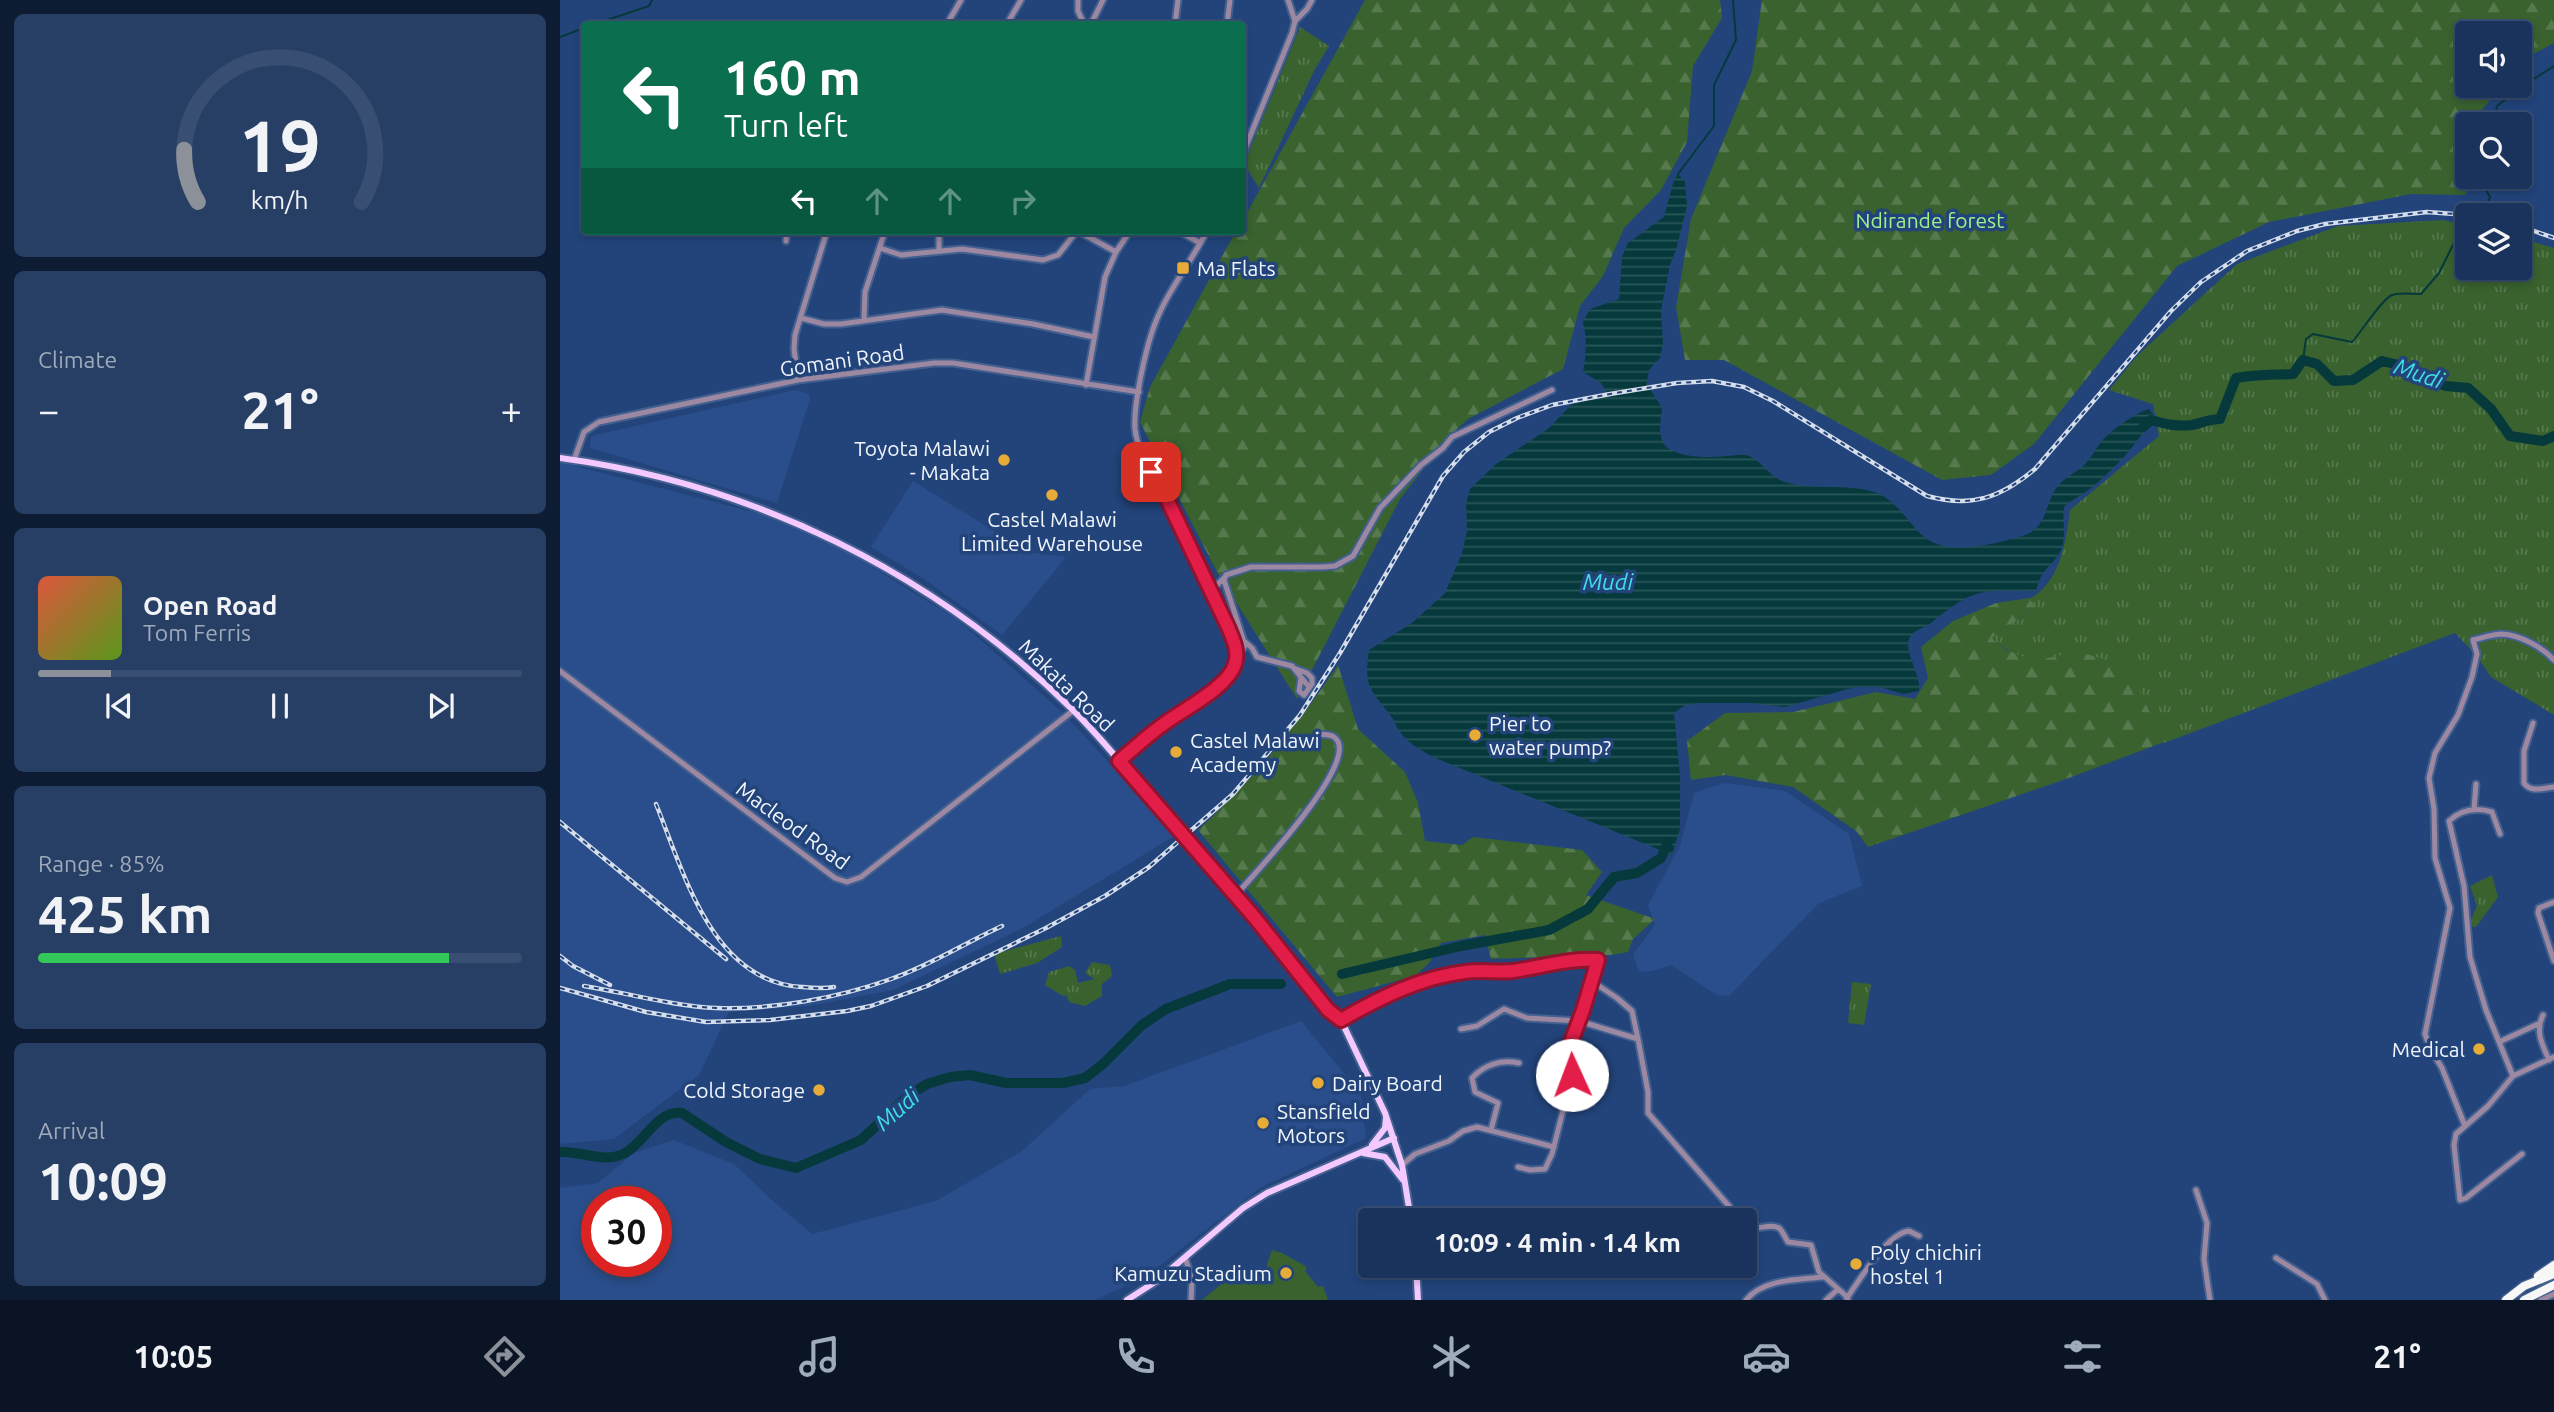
<!DOCTYPE html>
<html lang="en">
<head>
<meta charset="utf-8">
<style>
	:root { --surface:#1a335c; --page:#273f65; --text:#f1f3f6; --muted:#9faabb; --line:#384e72; --accent:#8c9099 }
	body { margin:0; font-family:Ubuntu,sans-serif; background:var(--page); color:var(--text); height:100vh; display:flex; flex-direction:column; font-size:26px; white-space:nowrap }
	* { box-sizing:border-box; margin:0 }
	p { font-size:23px; color:var(--muted) }
	.icon { flex:none; width:38px; height:38px; fill:none; stroke:currentColor; stroke-width:2; stroke-linecap:round; stroke-linejoin:round }
	.map { position:relative; flex:1; overflow:hidden }
	.drawer { display:flex; flex-direction:column; gap:14px; padding:14px; background:#0e1c33; width:560px }
	.drawer>* { flex:none }
	.banner { position:absolute; left:21px; top:21px; width:665px; height:214px; border-radius:7px; box-shadow:0 4px 10px #0003,0 0 0 2px var(--line); background:#0b6e4f; color:#fff; overflow:hidden }
	.buttons { position:absolute; left:1895px; top:21px; display:grid; gap:14px }
	.buttons a { display:grid; place-items:center; width:77px; height:77px; border-radius:7px; background:var(--surface); box-shadow:0 4px 10px #0003,0 0 0 2px var(--line); font-size:35px }
	.speed { position:absolute; left:21px; top:1186px; display:flex; gap:14px; font-size:35px; font-weight:700; text-align:center }
	.speed>* { display:grid; place-content:center; width:91px; height:91px; border-radius:50%; background:var(--surface); box-shadow:0 4px 10px #0003,0 0 0 2px var(--line); line-height:1 }
	.speed .limit { border:10px solid #d22; background:#fff; color:#111 }
	.pin { position:absolute; display:grid; place-items:center; width:60px; height:60px; color:#fff; margin:-30px; border-radius:14px; box-shadow:0 4px 10px #0006 }
	.me { position:absolute; width:77px; margin:-38px; rotate:358deg; stroke-linejoin:round; filter:drop-shadow(0 0 5px #0008) }
	.turn { display:flex; align-items:center; gap:24px; height:147px; padding:0 28px; font-size:32px }
	.turn .icon { width:91px; height:91px; stroke-width:2.5 }
	.turn b { display:block; font-size:49px; line-height:60px }
	.lanes { display:flex; align-items:center; height:66px; padding:0 28px; background:#0003; justify-content:center; gap:35px; direction:ltr }
	.lanes .off { opacity:.35 }
	.big { font-size:52px; font-weight:700; line-height:1.1 }
	.drawer .card { flex:1; display:flex; flex-direction:column; justify-content:center; gap:10px; min-width:0; padding:0 24px; border-radius:10px; background:var(--page) }
	.drawer .dial { align-items:center; gap:0 }
	.dial svg { height:182px; overflow:visible; fill:none; stroke:var(--line); stroke-width:7; stroke-linecap:round; text-anchor:middle }
	.dial text { fill:var(--text); stroke:none }
	.song { display:flex; align-items:center; gap:21px }
	.cover { width:84px; height:84px; border-radius:10px; background:linear-gradient(135deg,hsl(10 70% 55%),hsl(90 70% 35%)) }
	.played { height:7px; border-radius:4px; background:linear-gradient(90deg,var(--accent) 15%,var(--line) 15%) }
	.keys { display:flex; justify-content:space-around; direction:ltr }
	.heat { display:flex; justify-content:space-between; align-items:center; font-size:38px; direction:ltr }
	.charge { height:10px; border-radius:5px; background:linear-gradient(90deg,#34c759 85%,var(--line) 0) }
	.trip { position:absolute; left:798px; top:1208px; width:399px; height:70px; border-radius:7px; background:var(--surface); box-shadow:0 4px 10px #0003,0 0 0 2px var(--line); font-weight:700; line-height:70px; text-align:center }
	.menu { display:flex; height:112px; justify-content:space-around; align-items:center; background:#0a1425; color:var(--muted) }
	.menu .icon { width:49px; height:49px }
	.menu .current { color:var(--accent) }
	.menu b { font-size:32px; color:var(--text) }
	main { display:flex; flex:1; min-height:0 }
	.map>svg:first-child { display:block }
</style>
</head>
<body>
<main>
<section class="drawer">
<div class="card dial"><svg viewBox="0 0 100 80">
<path d="M14 69A42 42 0 1 1 86 69"/>
<path d="M14 69A42 42 0 0 1 8 46" stroke="#8c9099"/>
<text x="50" y="56" font-size="32" font-weight="700">19</text>
<text x="50" y="72" font-size="11">km/h</text>
</svg></div>
<div class="card"><p>Climate</p>
<div class="heat"><a>−</a><b class="big">21°</b><a>+</a></div>
</div>
<div class="card">
<div class="song"><i class="cover"></i><div><b>Open Road</b><p>Tom Ferris</p></div></div>
<div class="played"></div>
<div class="keys"><svg class="icon" aria-label="previous" viewBox="0 0 24 24"><path d="M18 5L8 12l10 7zM5 5v14"/></svg><svg class="icon" aria-label="pause" viewBox="0 0 24 24"><path d="M8 5v14M16 5v14"/></svg><svg class="icon" aria-label="next" viewBox="0 0 24 24"><path d="M6 5l10 7-10 7zM19 5v14"/></svg></div>
</div>
<div class="card"><p>Range · 85%</p><b class="big">425 km</b><div class="charge"></div></div>
<div class="card"><p>Arrival</p><b class="big">10:09</b></div>
</section>
<div class="map">
<svg width="1994" height="1300" viewBox="0 0 1994 1300">
	<defs>
		<pattern id="grass-tufts" width="24" height="20" patternUnits="userSpaceOnUse" patternTransform="scale(1.75)"><rect width="24" height="20" fill="#39622f"/><path d="M3 7l-1-3M5 7V3M7 7l1-3M15 17l-1-3M17 17v-4M19 17l1-3" fill="none" stroke="#56794e"/></pattern>
		<pattern id="forest-firs" width="22" height="20" patternUnits="userSpaceOnUse" patternTransform="scale(1.75)"><rect width="22" height="20" fill="#39622f"/><path d="M5 1l3.5 6h-7zM16 11l3.5 6h-7z" fill="#56794e"/></pattern>
		<pattern id="water-rules" width="6" height="5" patternUnits="userSpaceOnUse" patternTransform="scale(1.75)"><rect width="6" height="5" fill="#05393c"/><path d="M0 2.5h6" fill="none" stroke="#2a5659"/></pattern>
	</defs>
	<rect width="100%" height="100%" fill="#22447b"/>
	<path fill="#2a4e8b" fill-rule="evenodd" d="M235 390 249 394 250 399 217 503 30 448 31 436Z
		M0 462 205 515 280 547 398 620 502 712 616 835 463 928 333 990 249 1006 169 1012 139 1075 54 1139 0 1144Z
		M353 481 468 552 506 557 442 635 364 579 311 547Z
		M1164 783 1225 791 1289 834 1302 886 1259 903 1169 996 1157 995 1111 965 1092 971 1079 972 1073 954 1095 925 1088 905 1120 846 1134 793Z
		M741 1021 801 1094 806 1138 700 1188 585 1277 535 1300H0V1188L38 1183 74 1153 114 1140 174 1164 213 1201 252 1234 376 1201 462 1151 530 1089 564 1086ZM96 1202V1262H37V1202Z"/>
	<path fill="url(#grass-tufts)" d="M740 27 769 46 755 69 699 188 684 164Z
		M1883 220 1907 225 1908 268H1960V238L1994 248V715L1931 677 1916 655 1895 633 1604 743 1567 668H1483L1453 654 1430 638 1474 609 1469 599C1500 583 1506 542 1510 510L1599 436 1593 404 1549 390 1578 355 1677 264 1778 226Z
		M1932 875 1938 897 1916 927H1913L1910 922 1917 905 1910 886Z
		M501 936 502 947 477 963 440 974 434 954Z
		M532 962 550 965 552 976 542 984V996L525 1006 509 1002 506 995 503 996 485 985 489 972 509 966 515 970 518 983 534 979 525 973Z
		M1292 982 1311 984 1304 1025 1288 1023Z"/>
	<path fill="url(#forest-firs)" d="M805 0H1160L1162 18 1133 66 1127 142 1101 190 1064 228 1043 276 1020 306 1003 369 908 419 888 437 840 499 737 699 657 572 580 422 590 387 676 231H682L683 220Z
		M1202 0H1994V43L1960 61V33H1908V86H1941L1911 124H1908L1906 195 1851 194 1709 222 1617 266 1474 444 1431 475 1382 480 1164 360H1125L1116 307 1131 219 1192 71Z
		M1469 598 1475 608 1431 638 1446 650 1476 661 1517 651 1568 667 1604 742 1506 779 1308 847 1296 831 1233 787 1166 775 1131 780 1127 741 1165 713 1233 712 1316 692 1355 699 1368 678 1361 647 1393 621 1436 603Z
		M778 665 798 729 845 772 858 803 865 841 902 845 913 837 1022 850 1042 872 1026 895 1095 919 1073 939 1068 952 1051 955 931 959 925 935 881 943 869 963 855 976 777 997 638 830C692 781 737 726 778 665Z"/>
	<path fill="#39622f" d="M712 1250 722 1253 747 1267 745 1271 758 1287 763 1286 768 1300H642L671 1276H703Z"/>
	<path fill="url(#water-rules)" d="M1118 174 1125 182 1127 206 1116 250 1110 265 1101 310 1103 344 1100 358 1089 370 1086 388 1090 389 1102 408C1101 420 1096 439 1108 448 1123 458 1147 458 1165 456 1171 456 1180 454 1186 455 1201 459 1210 478 1225 482 1254 491 1285 483 1314 492 1345 502 1352 540 1384 546 1407 551 1439 543 1462 536 1489 527 1483 507 1497 487 1504 478 1513 474 1522 467 1530 460 1535 450 1541 442 1551 430 1574 414 1589 409L1594 416C1578 443 1556 468 1531 488 1524 494 1508 502 1504 507 1502 521 1507 540 1500 552 1489 570 1482 567 1476 591 1421 591 1416 586 1371 623 1364 629 1353 629 1349 639 1344 653 1361 674 1359 691L1343 694 1320 687H1295L1225 707 1191 703H1141L1125 705 1114 713 1120 776V829L1112 855 873 757C860 750 845 741 838 729 836 726 835 722 833 719 812 690 803 690 809 650L852 623 885 593 902 553 907 531 906 503 910 489 936 464 989 428 1011 405 1048 394 1041 383 1023 372C1026 357 1027 337 1023 322L1030 309 1059 299 1062 257 1068 243 1104 217 1114 180Z"/>
	<g fill="none" stroke-linecap="round" stroke-linejoin="round">
		<path stroke="#05393c" stroke-width="2" d="M35 24 89 6 92 0
			M0 37 24 28
			M1934 124 1937 106 1963 86 1994 66
			M1118 174 1154 126V85L1176 40 1173 0
			M1924 177 1923 185 1930 197 1925 210
			M1743 360 1746 339 1753 334 1792 342C1802 331 1821 300 1832 295 1840 292 1852 294 1861 294L1879 273 1894 243 1908 239"/>
		<path stroke="#05393c" stroke-width="10" d="M1583 427 1591 420C1605 424 1617 427 1632 425 1642 423 1649 419 1660 419L1676 378C1697 374 1712 375 1733 374L1743 360 1757 364 1774 381 1793 380 1822 361 1839 365 1854 376 1886 386 1908 388 1931 409 1950 436 1983 441 1994 436
			M1051 882 1054 877 1077 873 1101 858 1108 842
			M782 974 901 946 989 930 1028 909 1054 877
			M0 1152C22 1151 46 1164 65 1153 85 1142 98 1109 122 1113L166 1142 200 1159 236 1168 301 1140 349 1095 367 1084 390 1077 410 1075 446 1083H503L525 1078 543 1064 582 1025 606 1009 670 984H721"/>
		<defs>
			<path id="minor" d="M518 0V11L524 24
				M735 21 747 9 752 0
				M343 24H356
				M387 24 401 0
				M447 24 461 0
				M531 24 543 0
				M615 24 618 0
				M667 24 670 0
				M682 156 732 33 735 21 728 0
				M518 231 556 252
				M619 231 640 243
				M226 241 227 231
				M320 248 341 255 402 249 483 260 498 255 517 231
				M379 250V231
				M241 318 264 324H281L382 310 473 324 534 337
				M304 320 305 292 325 231
				M238 380 234 349 235 335 267 231
				M526 385 545 277 556 252 570 231
				M14 460 24 432 39 422 238 380 374 363H393L579 392
				M650 592 664 578
				M683 640 692 648 697 657 732 666 749 687
				M676 649H683L685 645 664 580 666 575 691 567H762L775 566 793 556 820 508 861 465 883 448 892 437 992 390
				M736 669 747 673 752 678V684L744 695 739 691 741 678
				M0 671 275 878 287 882 301 877 514 710
				M1973 723 1964 751V783C1971 793 1983 788 1994 787
				M559 760C573 749 586 737 601 726 621 711 668 688 675 664 679 651 673 639 668 627 647 586 628 544 608 502 597 479 578 456 575 429 573 406 585 352 593 329 605 294 630 264 647 231
				M1914 809 1916 784
				M1940 834 1932 812C1916 807 1902 809 1889 821L1904 886 1910 957 1926 1010 1953 1076
				M676 895C692 876 805 758 774 737 770 734 763 735 758 734
				M1994 902 1979 908 1978 913 1994 961
				M1033 982 1057 998 1072 1011 1078 1039
				M1983 1015C1975 1031 1982 1044 1989 1060
				M781 1020C819 998 860 977 905 972 921 969 937 973 953 971 982 967 1009 957 1038 960L1023 1010 1012 1035 1010 1049 1012 1075 992 1154 985 1169 970 1170 958 1167
				M901 1029 917 1026 944 1009 967 1018 1019 1021 1078 1039 1088 1092V1113L1181 1220
				M1939 1042 1978 1024
				M1905 1126 1882 1068 1870 1048 1865 1034 1890 908 1875 858 1874 809 1869 778 1875 753 1898 715 1912 677 1917 654 1913 640C1922 638 1933 634 1942 634 1960 635 1982 647 1994 660
				M931 1130 938 1103 915 1092 912 1078C924 1065 941 1059 959 1063
				M1962 1154 1906 1198 1900 1200 1894 1145 1896 1134 1928 1106 1953 1076 1994 1057
				M842 1165 855 1154 889 1141 903 1131 917 1127 994 1147
				M1636 1190 1647 1223 1644 1259 1650 1300
				M1185 1224C1198 1233 1208 1222 1219 1228 1223 1231 1225 1238 1228 1242L1251 1245 1259 1272 1285 1295 1288 1300
				M625 1257 632 1280 631 1300
				M1716 1258 1757 1284 1765 1300
				M1287 1298C1299 1281 1327 1233 1349 1231L1359 1236
				M1186 1300C1203 1279 1237 1280 1262 1277
				M1266 1300 1277 1290
				M1981 1300 1994 1294"/>
			<path id="major" d="M0 458C194 484 372 572 512 709 550 746 582 790 617 829
				M633 847 695 917 768 1010 781 1020 825 1113 842 1165 851 1220
				M812 1145 825 1128 826 1118
				M803 1153 825 1157 843 1180
				M856 1265 858 1300
				M567 1300 598 1280 683 1208 707 1193 834 1138"/>
			<path id="highway" d="M1978 1276 1994 1265
				M1946 1300 1964 1286 1994 1274
				M1964 1300 1994 1285"/>
		</defs>
		<use href="#minor" stroke="#43608f" stroke-width="9"/>
		<use href="#major" stroke="#43608f" stroke-width="10"/>
		<use href="#highway" stroke="#43608f" stroke-width="11"/>
		<use href="#minor" stroke="#9d88a2" stroke-width="5"/>
		<use href="#major" stroke="#f4c9ff" stroke-width="6"/>
		<use href="#highway" stroke="#f7f7f7" stroke-width="8"/>
		<defs>
			<path id="rail" d="M1960 226 1994 238
				M96 804C124 873 152 982 242 987 253 988 263 989 274 987
				M0 822 166 959
				M0 956 13 966 50 985
				M24 986C68 993 112 1006 156 1008 212 1010 278 998 331 979 369 966 405 943 442 926
				M0 988 86 1012 146 1022 210 1020 287 1011 311 1006 367 986 486 928 545 896 589 867 673 794 740 715 780 653 883 476 904 452 929 432 957 418 992 405 1050 394 1117 383 1152 381 1184 387 1213 401 1367 496C1412 508 1440 498 1475 469L1611 311 1641 282 1687 251 1737 231 1765 224 1867 212 1908 215"/>
		</defs>
		<use href="#rail" stroke="#d6deeb" stroke-width="4.5"/>
		<use href="#rail" stroke="#22447b" stroke-width="2" stroke-dasharray="5" stroke-linecap="butt"/>
		<defs>
			<path id="major-bridge" d="M617 829 633 847"/>
		</defs>
		<use href="#major-bridge" stroke="#43608f" stroke-width="10" stroke-linecap="butt"/>
		<use href="#major-bridge" stroke="#f4c9ff" stroke-width="6"/>
	</g>
	<g fill="none" stroke-linecap="round" stroke-linejoin="round">
		<defs>
			<path id="route" d="M591 472 607 499 668 627C673 639 679 651 675 664 668 688 620 711 601 726 586 737 573 749 559 761L695 918 768 1010 781 1020C819 998 861 977 905 972 921 969 937 973 953 971 982 967 1009 958 1038 960L1023 1010 1011 1042 1012 1075"/>
		</defs>
		<use href="#route" stroke="#92132f" stroke-width="18"/>
		<use href="#route" stroke="#e11d48" stroke-width="12"/>
	</g>
	<g fill="#e7ac37" stroke="#22447b" stroke-width="2.5">
		<rect x="616" y="261" width="14" height="14" rx="3.5"/>
		<circle cx="444" cy="460" r="7"/>
		<circle cx="492" cy="495" r="7"/>
		<circle cx="915" cy="735" r="7"/>
		<circle cx="616" cy="752" r="7"/>
		<circle cx="1919" cy="1049" r="7"/>
		<circle cx="758" cy="1083" r="7"/>
		<circle cx="259" cy="1090" r="7"/>
		<circle cx="703" cy="1123" r="7"/>
		<circle cx="1296" cy="1264" r="7"/>
		<circle cx="726" cy="1273" r="7"/>
	</g>
	<g text-anchor="middle" dominant-baseline="central" stroke-width="7" stroke-linejoin="round" paint-order="stroke">
		<g font-size="21" fill="#9ff28b" stroke="#22447b">
			<text x="1370" y="220">Ndirande forest</text>
		</g>
		<g font-size="21" fill="#f0f5fb" stroke="#22447b" text-anchor="start">
			<text x="637" y="268">Ma Flats</text>
			<text x="430" y="448" text-anchor="end">Toyota Malawi<tspan x="430" dy="24">- Makata</tspan></text>
			<text x="492" y="519" text-anchor="middle">Castel Malawi<tspan x="492" dy="24">Limited Warehouse</tspan></text>
			<text x="929" y="723">Pier to<tspan x="929" dy="24">water pump?</tspan></text>
			<text x="630" y="740">Castel Malawi<tspan x="630" dy="24">Academy</tspan></text>
			<text x="1905" y="1049" text-anchor="end">Medical</text>
			<text x="772" y="1083">Dairy Board</text>
			<text x="245" y="1090" text-anchor="end">Cold Storage</text>
			<text x="717" y="1111">Stansfield<tspan x="717" dy="24">Motors</tspan></text>
			<text x="1310" y="1252">Poly chichiri<tspan x="1310" dy="24">hostel 1</tspan></text>
			<text x="712" y="1273" text-anchor="end">Kamuzu Stadium</text>
		</g>
		<g font-size="21" fill="#f0f5fb" stroke="#22447b">
			<text transform="translate(282 360) rotate(-8)">Gomani Road</text>
			<text transform="translate(507 685) rotate(44)">Makata Road</text>
			<text transform="translate(233 825) rotate(36)">Macleod Road</text>
		</g>
		<g font-size="23" font-style="italic" fill="#41dee5" stroke="#22447b">
			<text transform="translate(1859 373) rotate(19)">Mudi</text>
			<text x="1048" y="581">Mudi</text>
			<text transform="translate(337 1109) rotate(-41)">Mudi</text>
		</g>
	</g>
</svg>
<div class="buttons">
<a><svg class="icon" aria-label="sound" viewBox="0 0 24 24"><path d="M4 9h4l5-4v14l-5-4H4zM17 9q2 3 0 6"/></svg></a>
<a><svg class="icon" aria-label="search" viewBox="0 0 24 24"><circle cx="10" cy="10" r="6"/><path d="M15 15l6 6"/></svg></a>
<a><svg class="icon" aria-label="layers" viewBox="0 0 24 24"><path d="M12 4l9 5-9 5-9-5zM3 14l9 5 9-5"/></svg></a>
</div>
<div class="speed"><div class="limit">30</div></div>
<div class="pin" style="left:591px;top:472px;background:#d93025"><svg class="icon" aria-label="arrive" viewBox="0 0 24 24"><path d="M6 21V4h12l-3 4 3 4H6"/></svg></div>
<svg class="me" style="left:1012px;top:1075px" viewBox="-20 -20 40 40"><circle r="19" fill="#fff"/><path d="M0-13L10 11 0 6-10 11z" fill="#e11d48"/></svg>
<div class="trip">10:09 · 4 min · 1.4 km</div>
<div class="banner">
<div class="turn"><svg class="icon" aria-label="left" viewBox="0 0 24 24"><path d="M17 20v-9H6M10 6l-5 5 5 5"/></svg><div><b>160 m</b>Turn left</div></div>
<div class="lanes"><svg class="icon" aria-label="left" viewBox="0 0 24 24"><path d="M17 20v-9H6M10 6l-5 5 5 5"/></svg><svg class="icon off" aria-label="ahead" viewBox="0 0 24 24"><path d="M12 20V5M6 11l6-6 6 6"/></svg><svg class="icon off" aria-label="ahead" viewBox="0 0 24 24"><path d="M12 20V5M6 11l6-6 6 6"/></svg><svg class="icon off" aria-label="right" viewBox="0 0 24 24"><path d="M7 20v-9h11M14 6l5 5-5 5"/></svg></div>
</div>
</div>
</main>
<nav class="menu">
<b>10:05</b>
<svg class="icon current" aria-label="directions" viewBox="0 0 24 24"><path d="M12 3l9 9-9 9-9-9zM9 14v-3h6M13 9l2 2-2 2"/></svg>
<svg class="icon" aria-label="music" viewBox="0 0 24 24"><path d="M9 18V5l10-2v13"/><circle cx="6" cy="18" r="3"/><circle cx="16" cy="16" r="3"/></svg>
<svg class="icon" aria-label="phone" viewBox="0 0 24 24"><path d="M5 4h4l2 5-3 2q2 4 5 5l2-3 5 2v4C11 20 4 13 5 4z"/></svg>
<svg class="icon" aria-label="climate" viewBox="0 0 24 24"><path d="M12 3v18M4 7l16 10M4 17L20 7"/></svg>
<svg class="icon" aria-label="car" viewBox="0 0 24 24"><path d="M5 17H2v-5l4-1 3-4h7l3 4 3 1v5h-3M9 17h6M6 11h13"/><circle cx="7" cy="17" r="2"/><circle cx="17" cy="17" r="2"/></svg>
<svg class="icon" aria-label="filters" viewBox="0 0 24 24"><path d="M4 7h16M4 17h16"/><circle cx="9" cy="7" r="2"/><circle cx="15" cy="17" r="2"/></svg>
<b>21°</b>
</nav>
</body>
</html>
